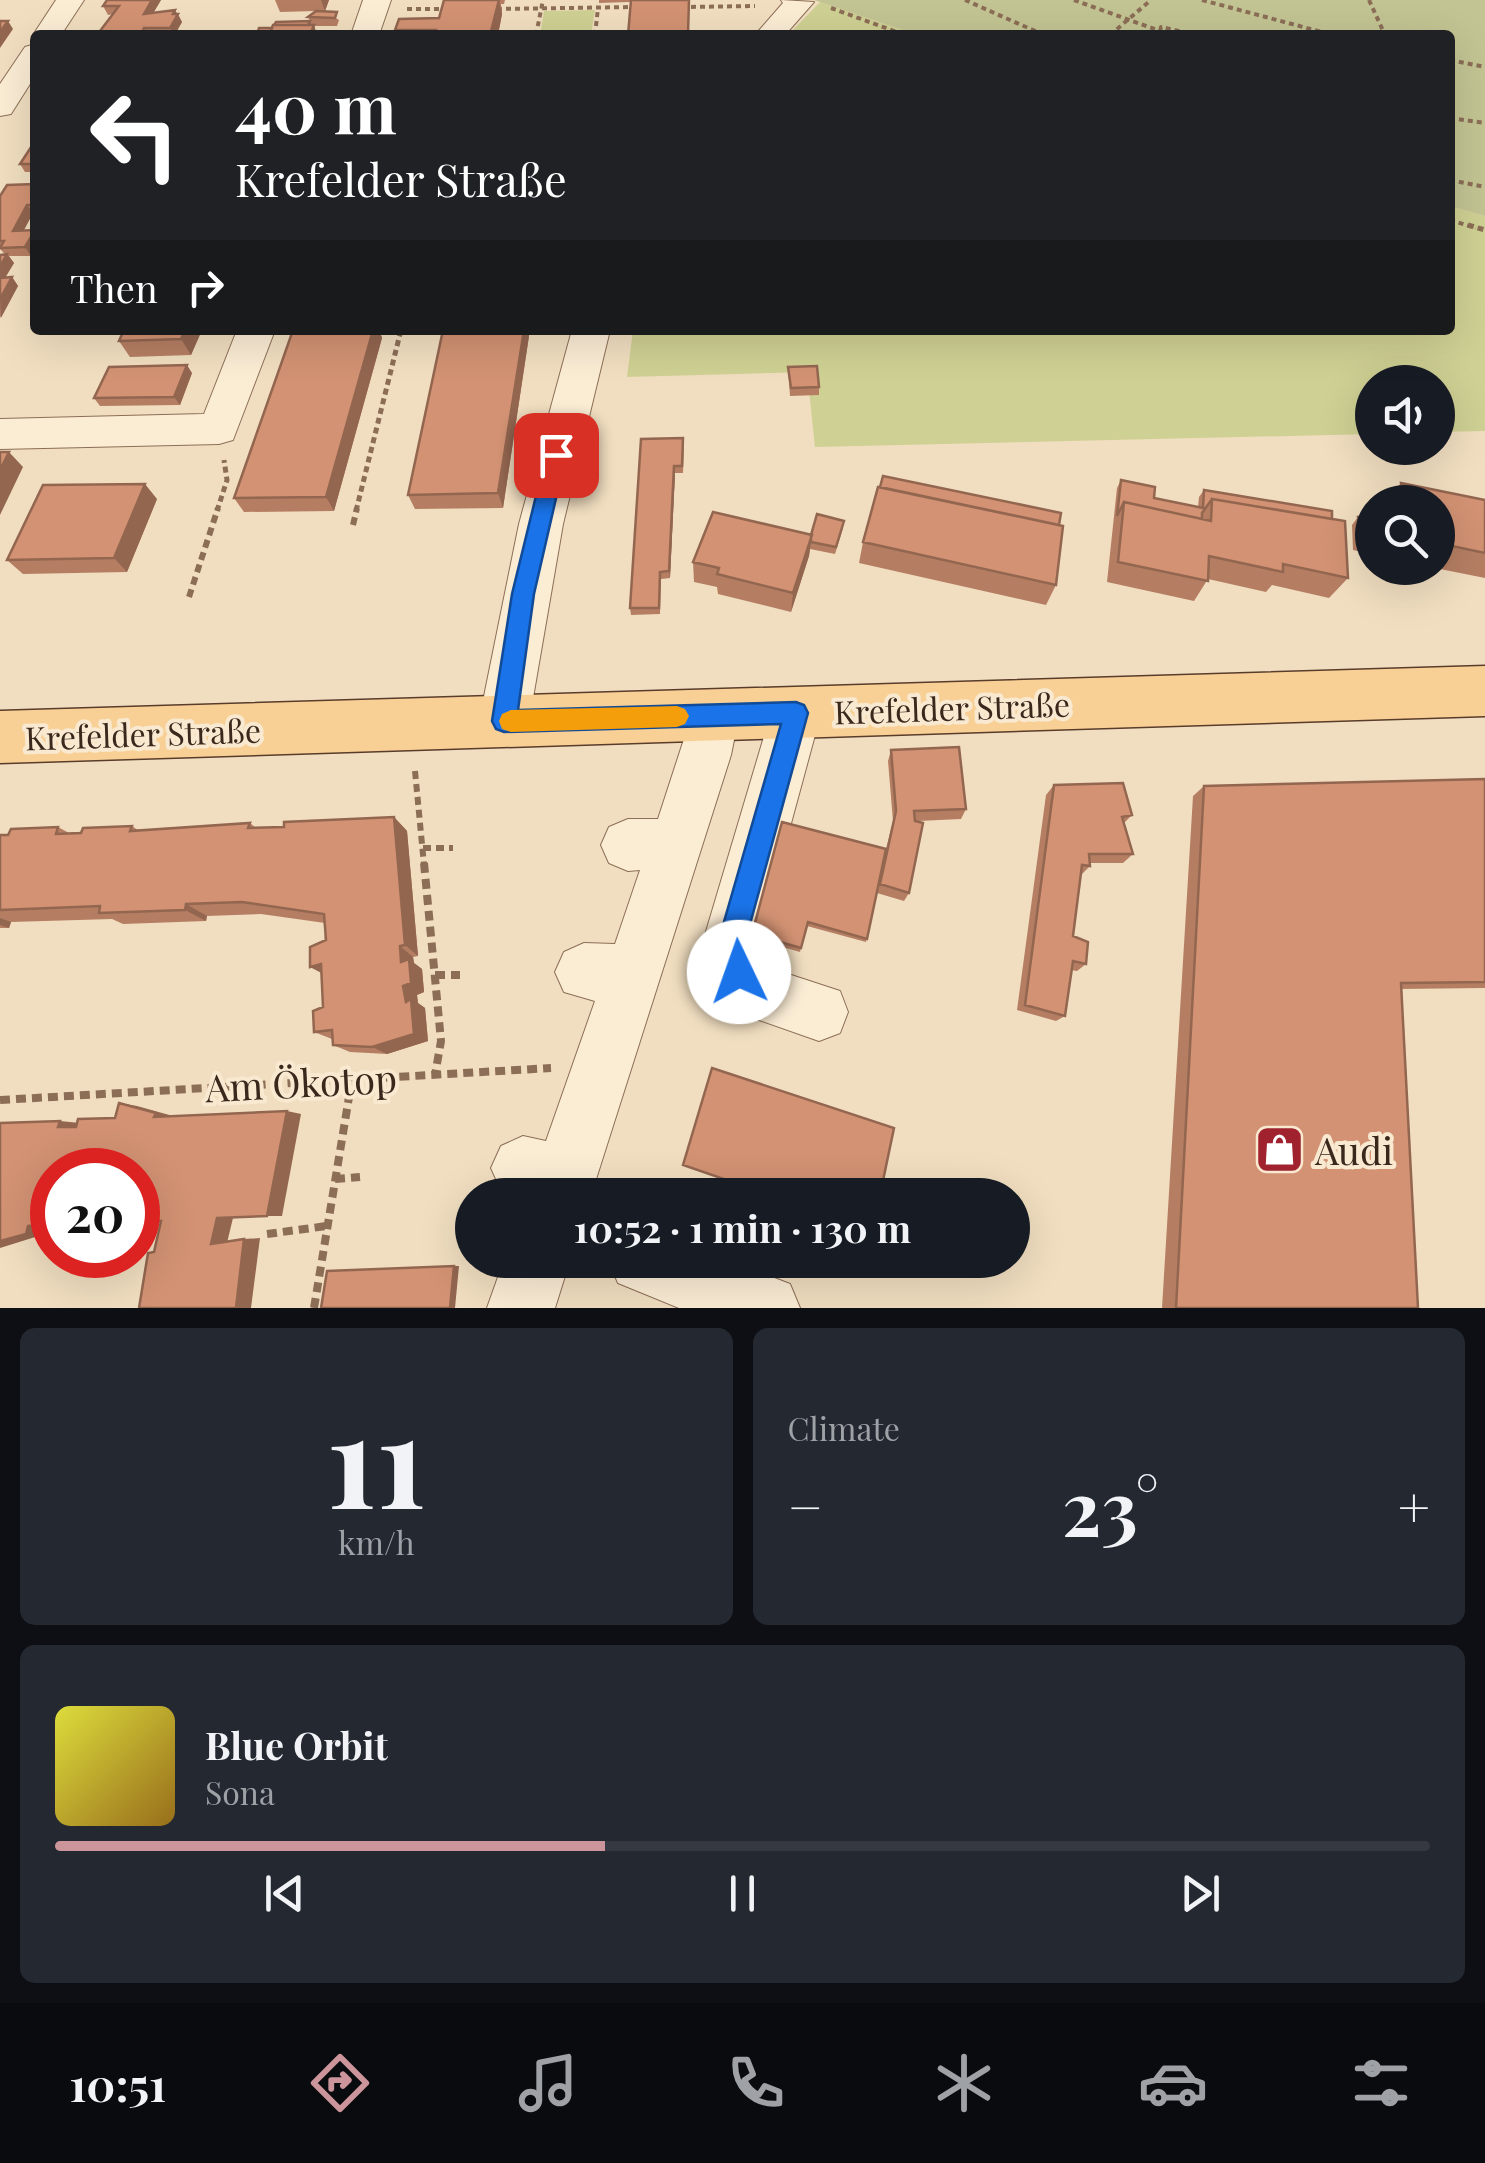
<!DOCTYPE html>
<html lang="en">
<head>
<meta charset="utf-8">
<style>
	:root { --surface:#171b24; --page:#242831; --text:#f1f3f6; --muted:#9ea1a6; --line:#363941; --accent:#cc959c }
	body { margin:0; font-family:"Playfair Display",serif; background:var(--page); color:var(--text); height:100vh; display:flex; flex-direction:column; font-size:38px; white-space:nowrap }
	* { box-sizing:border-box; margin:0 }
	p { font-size:32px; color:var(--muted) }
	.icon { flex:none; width:55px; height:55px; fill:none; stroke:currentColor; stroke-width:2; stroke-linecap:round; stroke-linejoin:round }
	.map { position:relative; height:1308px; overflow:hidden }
	.sheet { display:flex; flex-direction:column; gap:20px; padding:20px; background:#0d0f14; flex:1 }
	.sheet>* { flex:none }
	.hud { position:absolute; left:30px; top:30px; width:1425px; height:305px; border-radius:10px; box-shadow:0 10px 40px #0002; background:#202124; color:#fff; overflow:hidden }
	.fabs { position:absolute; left:1355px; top:365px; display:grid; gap:20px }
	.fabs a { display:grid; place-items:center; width:100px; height:100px; border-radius:50%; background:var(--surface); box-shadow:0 10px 40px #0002; font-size:50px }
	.speed { position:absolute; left:30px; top:1148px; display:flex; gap:20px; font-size:50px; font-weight:700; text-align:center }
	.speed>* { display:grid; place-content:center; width:130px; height:130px; border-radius:50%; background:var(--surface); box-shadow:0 10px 40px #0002; line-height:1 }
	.speed .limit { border:15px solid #d22; background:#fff; color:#111 }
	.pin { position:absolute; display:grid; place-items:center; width:85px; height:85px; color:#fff; margin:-42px; border-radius:20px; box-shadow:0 5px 15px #0006 }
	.me { position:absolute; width:110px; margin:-55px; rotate:357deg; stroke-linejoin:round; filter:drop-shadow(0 0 8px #0008) }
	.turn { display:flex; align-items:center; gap:35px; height:210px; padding:0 40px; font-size:45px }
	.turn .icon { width:130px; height:130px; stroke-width:2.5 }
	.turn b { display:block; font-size:70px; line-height:85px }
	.then { display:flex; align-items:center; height:95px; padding:0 40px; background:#0003; gap:20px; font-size:38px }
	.big { font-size:75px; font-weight:700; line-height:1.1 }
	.sheet .widget { flex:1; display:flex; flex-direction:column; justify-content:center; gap:15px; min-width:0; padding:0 35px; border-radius:15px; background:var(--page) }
	.sheet .dial { align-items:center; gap:0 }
	.dial b { font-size:130px; line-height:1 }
	.song { display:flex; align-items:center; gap:30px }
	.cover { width:120px; height:120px; border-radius:15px; background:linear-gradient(135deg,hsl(60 70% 55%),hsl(40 70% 35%)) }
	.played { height:10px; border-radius:5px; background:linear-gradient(90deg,var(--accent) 40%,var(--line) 40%) }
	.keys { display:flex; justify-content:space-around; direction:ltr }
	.heat { display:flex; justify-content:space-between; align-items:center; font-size:55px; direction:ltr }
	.sheet .tiles { flex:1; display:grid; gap:20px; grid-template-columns:1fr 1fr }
	.widget:last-child { grid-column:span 2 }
	.trip { position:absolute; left:455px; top:1178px; width:575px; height:100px; border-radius:50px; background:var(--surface); box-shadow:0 10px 40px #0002; font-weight:700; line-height:100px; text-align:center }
	.menu { display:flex; height:160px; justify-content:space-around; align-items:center; background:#090b0e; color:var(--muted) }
	.menu .icon { width:70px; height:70px }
	.menu .selected { color:var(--accent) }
	.menu b { font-size:45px; color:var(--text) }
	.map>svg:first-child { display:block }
</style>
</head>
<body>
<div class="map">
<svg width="1485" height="1308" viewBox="0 0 1485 1308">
	<rect width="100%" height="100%" fill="#f1dec0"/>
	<path fill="#cfd093" d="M820 2 917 35H788Z
		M595 10 591 35H540L544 11Z
		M1450 206 1485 216V431L1438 432V382H1372V434L815 447 807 372 627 377 633 330H1450Z"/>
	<path fill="#c3c493" d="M814 0H1485V216L1450 206V35H917Z"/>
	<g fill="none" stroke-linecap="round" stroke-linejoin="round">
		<defs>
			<path id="minor" d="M56 0H84L61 35H35V38L33 35Z
				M363 0H391L379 35H351Z
				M781 0 814 2 785 35H755L783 3Z
				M35 44V76L11 114 0 116V84L25 47Z
				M237 330H275L233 440 219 444 0 449V419L204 414Z
				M572 330H610L563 524 529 721 522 737 504 743 486 737 479 721 519 524Z
				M796 691 813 697 821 713 758 945 782 972 840 991 848 1012 840 1033 819 1041 742 1014 724 997 702 945 771 713 779 697Z
				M714 693 731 699 739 715 731 755 591 1195H512L501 1190 491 1168 501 1146 523 1136 546 1141 595 1001 564 992 555 972 564 952 584 943 615 944 640 870 628 871 609 863 601 845 609 827 628 819H658L697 699Z
				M504 1260H570L555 1308H487Z
				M608 1260H728L790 1284 800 1308H679L618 1283Z"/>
			<path id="major" d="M1485 666V716L0 763V711Z"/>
		</defs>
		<use href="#minor" stroke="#8c6e56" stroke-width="2"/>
		<use href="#major" stroke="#593c2b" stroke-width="3"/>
		<path stroke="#8c6e56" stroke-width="4" stroke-dasharray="5 4" stroke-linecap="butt" d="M965 0 1044 35
			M1074 0 1160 31 1159 35
			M1202 0 1333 35
			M1369 0 1385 35
			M682 7 755 6
			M831 8 905 35
			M407 9H450
			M497 9 635 7
			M1160 31 1161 27 1197 35
			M536 35 543 0
			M595 35 598 8
			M1110 35 1151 0
			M1450 60 1485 67
			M1450 118 1485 123
			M1450 180 1485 187
			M1450 220 1476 228"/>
		<path stroke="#8c6e56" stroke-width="5" stroke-dasharray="6 4" stroke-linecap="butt" d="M1468 225 1485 230
			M217 511 227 480 224 460
			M356 511 401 330"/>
		<path stroke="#8c6e56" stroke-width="6" stroke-dasharray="8 5" stroke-linecap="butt" d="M353 525 357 508
			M189 597 218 508
			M415 771 424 865
			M423 848H453"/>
		<path stroke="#8c6e56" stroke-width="8" stroke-dasharray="10 6" stroke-linecap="butt" d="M424 863 441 1041 435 1075
			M435 975H460
			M0 1100 551 1068
			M335 1179 360 1177
			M267 1234 327 1226
			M314 1308 352 1079"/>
		<use href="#minor" fill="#fbecd4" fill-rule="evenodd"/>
		<use href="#major" fill="#f8d095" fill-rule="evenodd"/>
	</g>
	<path fill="#b57e63" d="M107 0H161L153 13 178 14 182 22 175 35H97L113 14 108 15 103 6Z
		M275 0H329L325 11 339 20 337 26H314L317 35H257V34L272 28 310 21 308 17 316 11 280 12Z
		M444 0H505L504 4H501L502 14 498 35H397L395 30 439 18Z
		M599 0H690L599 3Z
		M35 141V172H25L20 164Z
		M35 184V213H33L24 230H35V248L31 256H9L14 263 5 278 12 277 18 286 0 318V255L5 254 0 249V196Z
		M124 330H202L191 355 130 357 119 341Z
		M293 330H379L382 338 334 511 244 512 234 498Z
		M443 330H528L529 336 503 508 415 509 408 495Z
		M788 367 819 387V395L790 396Z
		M192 373 180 405 100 406 94 398Z
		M641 439 684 446 683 473H675L670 578 661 579 660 614 631 615 630 608Z
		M1121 480 1154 498 1198 507 1199 497 1204 490 1332 519 1348 578 1329 598 1272 585 1266 592 1208 579 1194 601 1107 582 1117 488Z
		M1401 483 1485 500V578L1435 568H1438V502H1384Z
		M157 499 127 572 23 574 7 560Z
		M1358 517 1372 520V554L1353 550 1352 525Z
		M1059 525 1056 585 1046 605 859 563 863 542Z
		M843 528 835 554 810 549 809 556 791 612 718 594 717 587 694 582 693 562Z
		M891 750 966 809 961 819 918 821 909 893 904 901 877 893 866 942 807 926 800 952 752 938V934L884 857 893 821 888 761Z
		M1485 779V988L1401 989 1418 1308H1162L1193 796 1204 786Z
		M1054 785 1132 815 1124 823 1133 854 1123 863H1090V866L1081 875 1073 936 1086 964 1077 971 1071 970 1065 1016 1056 1021 1017 1010 1046 795Z
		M394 817 407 831 418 956 413 957 414 963 422 969 424 992 417 995 418 1003 425 1008 428 1041 387 1054 350 1052 333 1045 332 1039 314 1032 323 1007 325 923 261 914 207 916 206 921 123 924 112 919 11 922 9 928H0V835L58 827 69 833 132 826 139 831 250 823 256 828 284 827Z"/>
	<path fill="#936650" d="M152 0H161L148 22 144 14Z
		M321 0H329L325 11Z
		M499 0 502 14 498 35H490Z
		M175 10 182 22 174 35 170 28Z
		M8 21 13 29 0 48V32Z
		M310 21 312 28 314 25 317 35H310L308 27Z
		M27 205 33 213 19 239 13 231Z
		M35 230V248L31 256 25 247Z
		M7 254 14 263 0 286V267Z
		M12 277 18 286 1 318 0 299Z
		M185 330H202L191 355 181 339Z
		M373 330H379L382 338 334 511 326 497Z
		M524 330H528L529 336 503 508 498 493Z
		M187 365 192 373 180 405 174 397Z
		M9 452 23 467 0 515V470Z
		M674 466 675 473 670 578 669 571Z
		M145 484 157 499 127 572 114 558Z
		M812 535 809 556 791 612 793 593Z
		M394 817 407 831 418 956 405 945Z
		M186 904 207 916 206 921 185 910Z
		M0 918 11 922 9 928 0 925Z
		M400 946 413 957 414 963 422 969 424 992 417 995 418 1003 425 1008 428 1041 387 1054 372 1047 406 1002Z
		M321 964 327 976 310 967Z
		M119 1103 137 1106 173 1116 154 1117Z
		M287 1111 301 1114 282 1216H267Z
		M60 1121 80 1123 78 1130 58 1127Z
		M217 1218H233L227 1243 211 1244Z
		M28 1226H50L48 1233 0 1248V1241Z
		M260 1238 251 1308H236L244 1239Z
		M454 1266H459L455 1308H450Z"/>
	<path fill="#d29273" stroke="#936650" stroke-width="2.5" d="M107 0H152L144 14 175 10 173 14H178L170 28H144L141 35H97L119 6H103Z
		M444 0H499L490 35H435L436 30H395L399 19 439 18Z
		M631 0H689L688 35H628Z
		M316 11 337 12 335 18 308 17Z
		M0 21H8L0 32Z
		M310 21 308 25H274L276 22Z
		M273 25H314L310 35H269Z
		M259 28H272L270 34H257Z
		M35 141V164H20Z
		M35 184V205H27L13 231 35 230 25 247 0 248 4 241H0V196L7 185Z
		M7 254 0 267V255Z
		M12 277 0 299V278Z
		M124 330H185L181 339 119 341Z
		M293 330H373L326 497 234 498Z
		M443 330H524L498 493 408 495Z
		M187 365 174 397 94 398 109 367Z
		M817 366 819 387 791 388 788 367Z
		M683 438 682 466H674L669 571 660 572 659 608H630L641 439Z
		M0 452H9L0 470Z
		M883 476 1061 513 1059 525 880 487Z
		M1121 480 1155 487 1154 498 1203 508 1204 490 1332 511V519L1212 499 1202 513V519L1124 502 1117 516Z
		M1401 483 1485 500V553L1438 543V502H1403Z
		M145 484 114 558 7 560 43 485Z
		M878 487 1063 526 1056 585 863 542Z
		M1212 499 1345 521 1348 578 1283 564V572L1209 556 1208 581 1118 562 1124 502 1211 521Z
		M713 512 812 535 793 593 717 574 719 568 693 562Z
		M817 514 844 521 836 547 811 542V535Z
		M1358 517 1372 520V545L1360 542Z
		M959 747 966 809 914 811 915 821 923 823 909 893 880 884 896 811 891 750Z
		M1485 779V982L1401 983 1418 1308H1176L1204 786Z
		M1123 783 1132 815 1122 817 1133 854H1089L1090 866 1082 865 1073 936 1088 942 1086 964 1073 961 1065 1016 1025 1005 1054 785Z
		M394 817 405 945 400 946 401 962 409 959 411 983 403 986 406 1002 411 999 414 1034 372 1047 333 1045 332 1030 314 1032 313 1011 323 1007 321 964 310 967V947L326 940 324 914 242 902 186 904 185 910 99 913 100 906 0 910V835H8L11 829 58 827 56 834 81 833 83 828 132 826 130 831 250 823 248 828 284 827V822Z
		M782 822 886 849 867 939 808 922 801 948 752 934Z
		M712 1068 894 1128 880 1195H770L683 1165Z
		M119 1103 156 1113 154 1117 287 1111 267 1216 217 1218 211 1244 244 1239 236 1308H139L148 1253 154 1252 161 1221H138V1170H52V1234L44 1232 47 1225 28 1226 26 1234 0 1241V1123L60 1121 58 1127H76L78 1119 115 1118Z
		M454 1266 450 1308H321L327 1271Z"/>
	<path fill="#1a73e8" stroke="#114b97" stroke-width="2.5" d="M556 448 566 455 534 594 518 710 796 702 804 705 808 713 744 946 752 972 748 982 739 986 729 982 717 946 781 724 504 732 496 729 492 721 512 594 546 455Z"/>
	<path fill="#f59e0b" d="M677 706 685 709 689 716 685 724 677 727 511 732 502 729 499 721 502 714 511 710Z"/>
	<defs>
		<symbol id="shop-square" viewBox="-11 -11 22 22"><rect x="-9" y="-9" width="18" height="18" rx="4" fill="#9f222e" stroke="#f8e9d0"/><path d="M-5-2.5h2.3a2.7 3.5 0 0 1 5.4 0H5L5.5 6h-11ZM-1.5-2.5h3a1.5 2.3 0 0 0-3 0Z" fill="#fff"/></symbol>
	</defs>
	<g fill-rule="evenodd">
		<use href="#shop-square" x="1252" y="1122" width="55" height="55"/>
	</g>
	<g text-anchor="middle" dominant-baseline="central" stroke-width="8" stroke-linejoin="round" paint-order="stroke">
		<g font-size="32" fill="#3a281c" stroke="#f8e9d0">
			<text transform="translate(952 707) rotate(-2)">Krefelder Straße</text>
			<text transform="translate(143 733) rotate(-2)">Krefelder Straße</text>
		</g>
		<g font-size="38" fill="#3a281c" stroke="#f8e9d0">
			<text transform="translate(301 1082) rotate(-3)">Am Ökotop</text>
		</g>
		<g font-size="38" fill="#3a281c" stroke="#f8e9d0" text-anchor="start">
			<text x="1315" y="1149">Audi</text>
		</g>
	</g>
</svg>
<div class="fabs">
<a><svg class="icon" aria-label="sound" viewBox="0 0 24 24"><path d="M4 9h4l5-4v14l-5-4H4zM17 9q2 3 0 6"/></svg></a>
<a><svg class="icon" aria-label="search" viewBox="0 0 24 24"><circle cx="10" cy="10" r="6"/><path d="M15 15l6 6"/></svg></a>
</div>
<div class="speed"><div class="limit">20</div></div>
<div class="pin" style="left:556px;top:455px;background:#d93025"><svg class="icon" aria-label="arrive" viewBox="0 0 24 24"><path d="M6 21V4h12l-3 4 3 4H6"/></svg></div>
<svg class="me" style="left:739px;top:972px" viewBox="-20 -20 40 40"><circle r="19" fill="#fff"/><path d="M0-13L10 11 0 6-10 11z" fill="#1a73e8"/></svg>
<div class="trip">10:52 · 1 min · 130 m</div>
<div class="hud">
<div class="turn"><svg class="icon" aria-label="left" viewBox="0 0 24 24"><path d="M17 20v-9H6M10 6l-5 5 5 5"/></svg><div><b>40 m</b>Krefelder Straße</div></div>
<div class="then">Then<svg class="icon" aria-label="right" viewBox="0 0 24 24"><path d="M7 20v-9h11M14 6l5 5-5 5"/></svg></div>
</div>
</div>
<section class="sheet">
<div class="tiles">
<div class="widget dial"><b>11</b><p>km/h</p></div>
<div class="widget"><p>Climate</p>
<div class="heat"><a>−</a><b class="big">23°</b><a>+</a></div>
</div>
<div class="widget">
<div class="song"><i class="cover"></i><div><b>Blue Orbit</b><p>Sona</p></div></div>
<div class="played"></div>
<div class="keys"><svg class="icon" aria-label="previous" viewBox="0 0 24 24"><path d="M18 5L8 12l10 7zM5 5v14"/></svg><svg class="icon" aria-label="pause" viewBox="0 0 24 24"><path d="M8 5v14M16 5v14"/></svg><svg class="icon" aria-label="next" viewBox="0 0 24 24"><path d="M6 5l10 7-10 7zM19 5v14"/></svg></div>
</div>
</div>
</section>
<nav class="menu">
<b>10:51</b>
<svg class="icon selected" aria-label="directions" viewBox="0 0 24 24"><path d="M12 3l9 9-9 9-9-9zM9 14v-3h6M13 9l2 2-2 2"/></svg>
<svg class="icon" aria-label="music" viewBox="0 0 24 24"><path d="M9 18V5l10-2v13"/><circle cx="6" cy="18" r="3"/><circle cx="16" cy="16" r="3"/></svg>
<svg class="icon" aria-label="phone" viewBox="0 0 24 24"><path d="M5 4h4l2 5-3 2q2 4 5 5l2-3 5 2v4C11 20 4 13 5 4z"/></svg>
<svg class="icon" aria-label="climate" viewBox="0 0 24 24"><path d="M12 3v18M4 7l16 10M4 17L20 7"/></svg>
<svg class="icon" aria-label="car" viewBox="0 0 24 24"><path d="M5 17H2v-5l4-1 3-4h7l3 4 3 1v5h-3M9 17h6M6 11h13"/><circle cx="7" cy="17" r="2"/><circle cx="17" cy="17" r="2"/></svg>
<svg class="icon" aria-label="filters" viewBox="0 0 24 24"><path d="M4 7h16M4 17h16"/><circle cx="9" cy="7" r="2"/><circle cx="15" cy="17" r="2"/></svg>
</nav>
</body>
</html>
